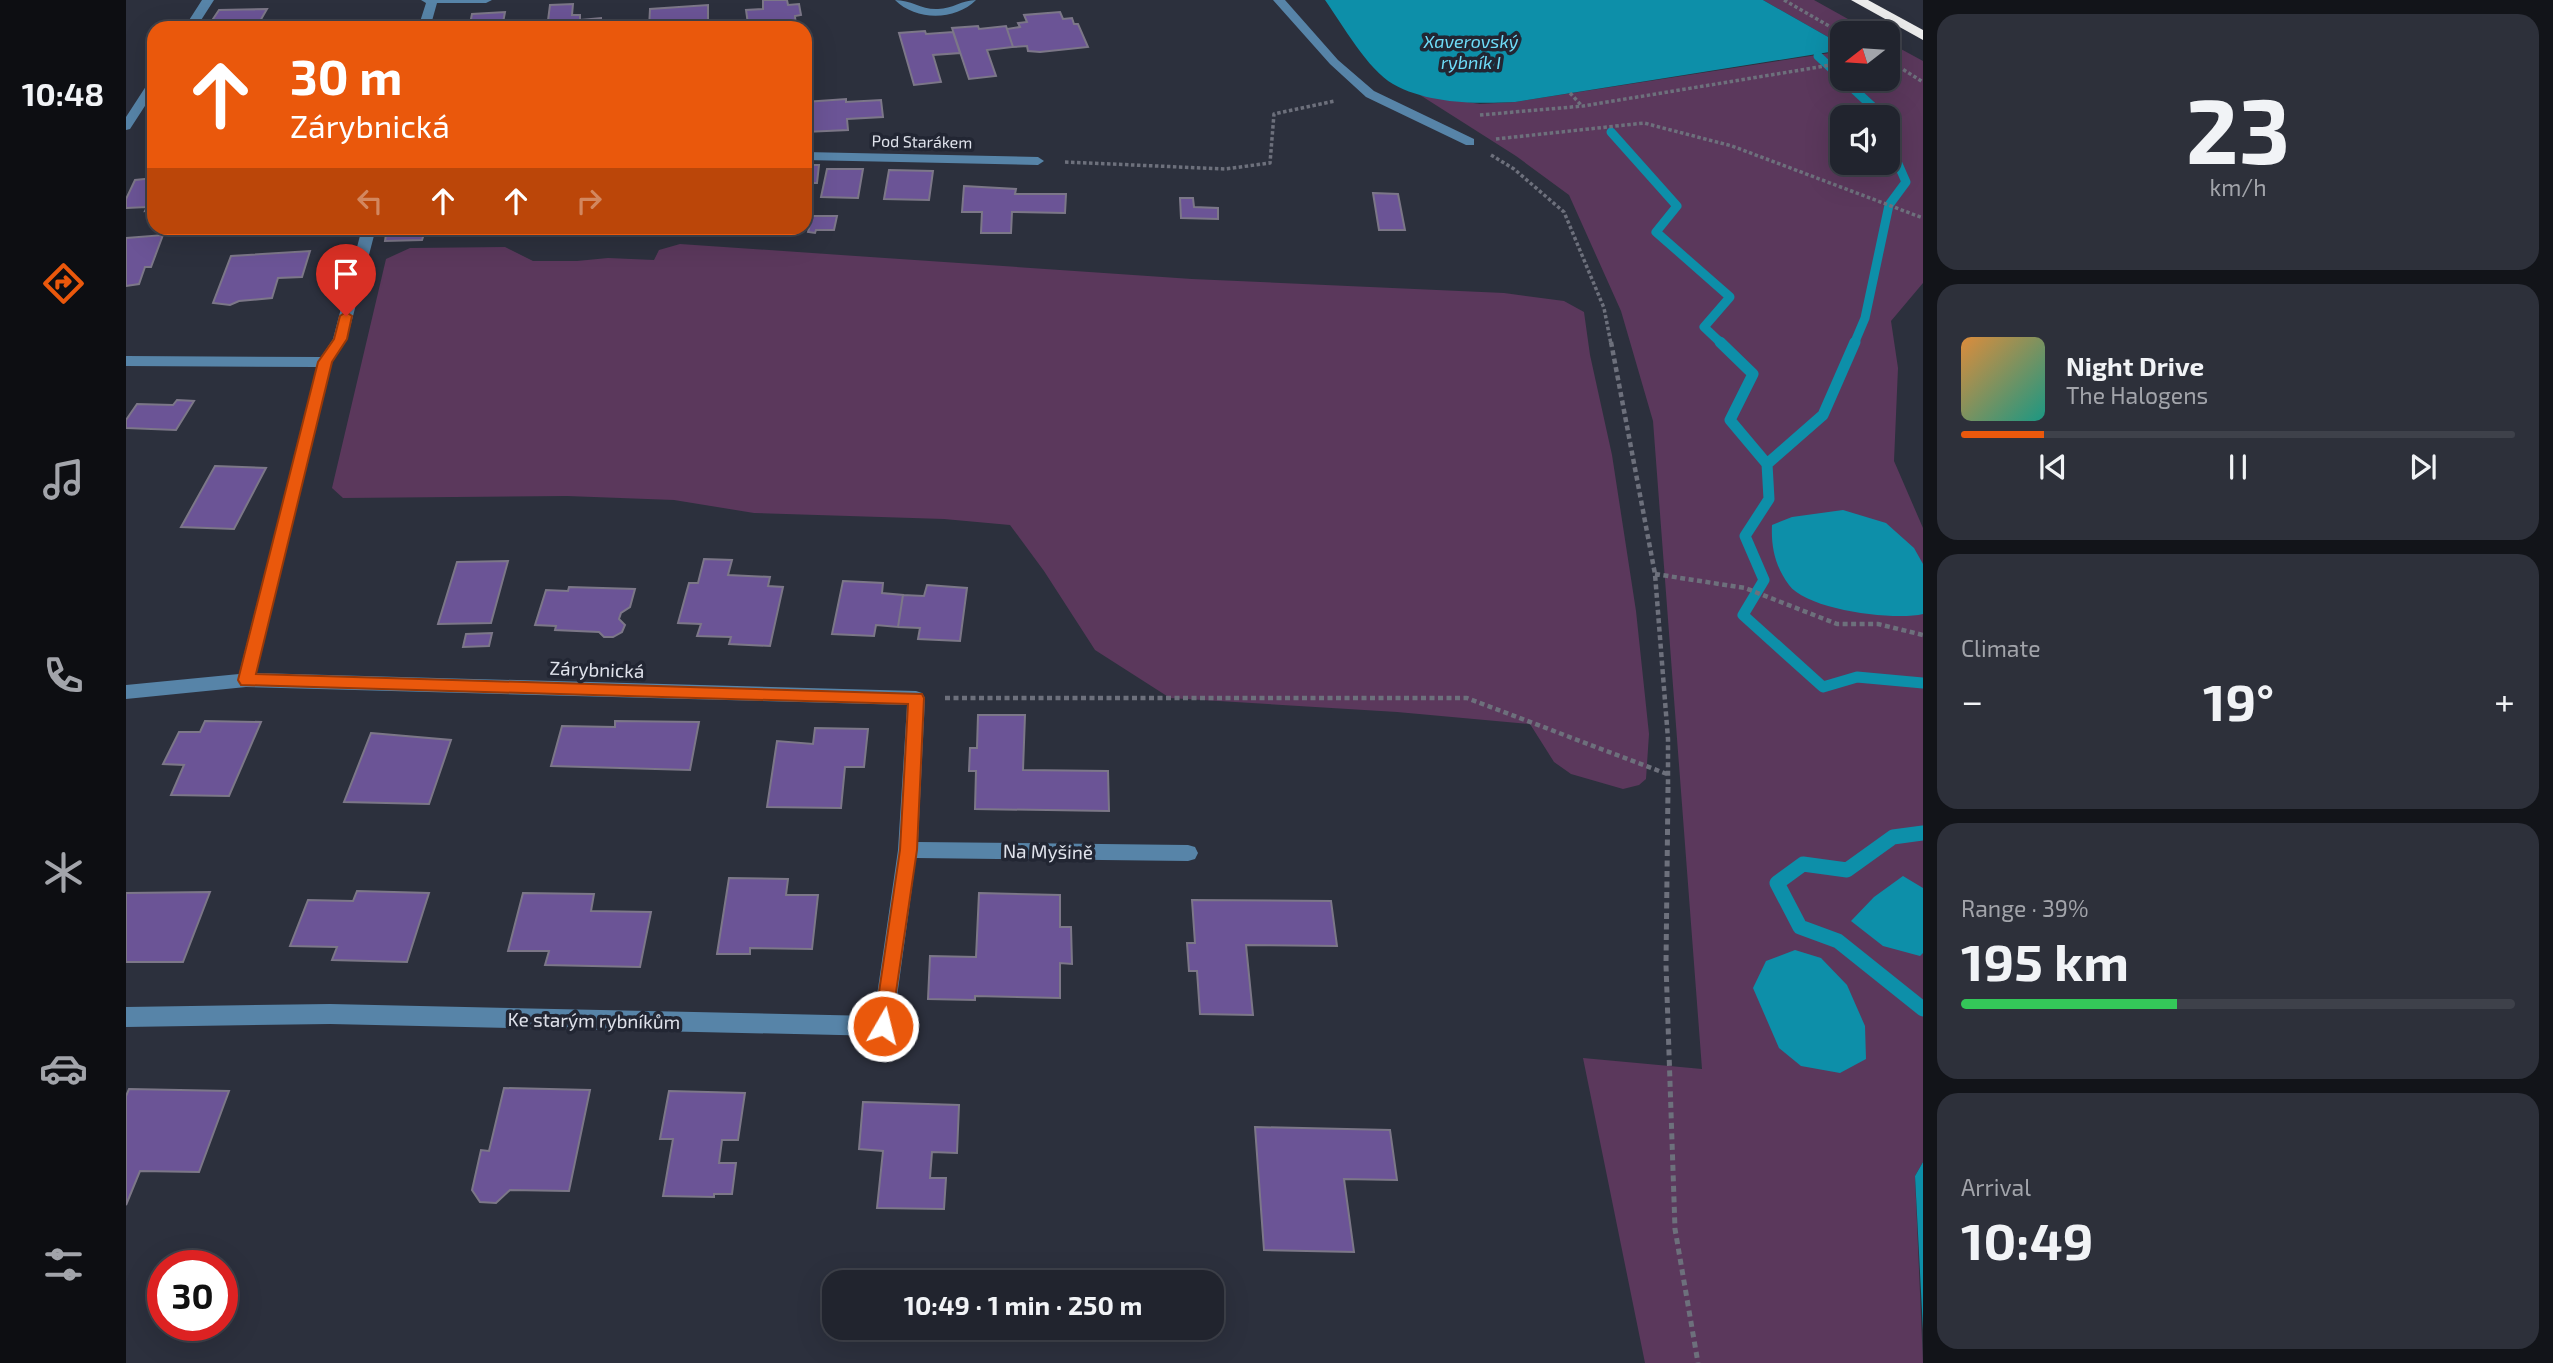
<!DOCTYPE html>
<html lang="en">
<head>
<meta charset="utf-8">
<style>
	:root { --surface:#21242e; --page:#2d303a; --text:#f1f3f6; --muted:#a2a4aa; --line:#3e414a; --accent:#ea580c }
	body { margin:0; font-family:"Exo 2",sans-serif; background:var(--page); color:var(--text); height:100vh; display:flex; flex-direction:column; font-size:26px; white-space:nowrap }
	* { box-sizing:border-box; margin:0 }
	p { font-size:23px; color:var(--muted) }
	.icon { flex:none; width:38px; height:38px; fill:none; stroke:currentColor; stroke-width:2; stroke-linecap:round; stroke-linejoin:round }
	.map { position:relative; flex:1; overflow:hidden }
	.side { display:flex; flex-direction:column; gap:14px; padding:14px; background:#121419; width:630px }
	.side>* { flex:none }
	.banner { position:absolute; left:21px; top:21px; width:665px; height:214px; border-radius:21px; box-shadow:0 7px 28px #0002,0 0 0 2px var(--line); background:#ea580c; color:#fff; overflow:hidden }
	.needle { width:46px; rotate:253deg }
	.controls { position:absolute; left:1704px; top:21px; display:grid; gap:14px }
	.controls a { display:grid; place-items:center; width:70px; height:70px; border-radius:14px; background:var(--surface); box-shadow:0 7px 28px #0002,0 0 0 2px var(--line); font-size:35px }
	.speed { position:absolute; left:21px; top:1250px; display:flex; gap:14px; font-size:35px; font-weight:700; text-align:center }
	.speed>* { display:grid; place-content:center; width:91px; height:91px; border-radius:50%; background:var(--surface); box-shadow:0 7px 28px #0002,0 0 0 2px var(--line); line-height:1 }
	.speed .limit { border:10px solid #d22; background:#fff; color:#111 }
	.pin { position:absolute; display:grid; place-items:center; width:60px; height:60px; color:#fff; margin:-72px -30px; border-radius:50% 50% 50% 0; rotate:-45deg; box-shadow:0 0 7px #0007 }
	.pin .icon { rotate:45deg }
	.me { position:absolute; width:77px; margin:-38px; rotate:8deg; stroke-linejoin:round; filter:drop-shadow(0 0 5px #0008) }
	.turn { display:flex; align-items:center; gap:24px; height:147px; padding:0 28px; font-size:32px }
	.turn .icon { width:91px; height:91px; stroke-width:2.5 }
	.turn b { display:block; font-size:49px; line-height:60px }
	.lanes { display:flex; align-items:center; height:66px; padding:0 28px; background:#0003; justify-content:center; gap:35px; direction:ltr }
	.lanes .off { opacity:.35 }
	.big { font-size:52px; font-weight:700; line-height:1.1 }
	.side .widget { flex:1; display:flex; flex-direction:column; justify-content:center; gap:10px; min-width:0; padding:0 24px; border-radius:21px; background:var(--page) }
	.side .dial { align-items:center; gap:0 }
	.dial b { font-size:91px; line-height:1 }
	.song { display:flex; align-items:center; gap:21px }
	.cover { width:84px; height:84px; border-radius:10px; background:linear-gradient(135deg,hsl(30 70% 55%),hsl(170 70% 35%)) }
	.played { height:7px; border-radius:4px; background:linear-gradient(90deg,var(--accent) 15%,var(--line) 15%) }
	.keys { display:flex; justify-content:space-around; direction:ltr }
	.heat { display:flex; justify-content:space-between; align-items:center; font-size:38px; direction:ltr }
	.charge { height:10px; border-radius:5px; background:linear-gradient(90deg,#34c759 39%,var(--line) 0) }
	.trip { position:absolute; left:696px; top:1270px; width:402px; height:70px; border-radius:21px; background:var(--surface); box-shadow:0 7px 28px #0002,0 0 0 2px var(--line); font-weight:700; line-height:70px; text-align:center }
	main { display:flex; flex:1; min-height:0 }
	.menu { display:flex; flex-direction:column; width:126px; justify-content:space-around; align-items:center; background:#0d0e12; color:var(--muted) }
	.menu .icon { width:49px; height:49px }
	.menu .selected { color:var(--accent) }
	.menu b { font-size:32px; color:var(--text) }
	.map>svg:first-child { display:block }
</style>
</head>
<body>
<main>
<nav class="menu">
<b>10:48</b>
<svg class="icon selected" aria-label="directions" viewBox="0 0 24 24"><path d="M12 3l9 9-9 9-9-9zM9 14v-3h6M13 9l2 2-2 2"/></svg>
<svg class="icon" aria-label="music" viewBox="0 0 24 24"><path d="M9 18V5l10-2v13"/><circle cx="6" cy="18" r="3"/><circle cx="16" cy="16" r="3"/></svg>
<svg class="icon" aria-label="phone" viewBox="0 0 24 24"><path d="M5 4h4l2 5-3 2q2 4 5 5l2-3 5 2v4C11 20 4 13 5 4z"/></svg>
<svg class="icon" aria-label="climate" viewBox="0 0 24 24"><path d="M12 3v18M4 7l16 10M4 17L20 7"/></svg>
<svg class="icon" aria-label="car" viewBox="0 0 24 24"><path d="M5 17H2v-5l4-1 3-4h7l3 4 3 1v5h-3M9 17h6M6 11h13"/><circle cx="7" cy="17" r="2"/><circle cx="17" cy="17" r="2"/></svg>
<svg class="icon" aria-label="filters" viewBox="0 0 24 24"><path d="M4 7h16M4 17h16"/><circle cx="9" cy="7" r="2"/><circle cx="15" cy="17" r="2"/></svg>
</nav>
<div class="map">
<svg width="1797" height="1363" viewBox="0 0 1797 1363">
	<rect width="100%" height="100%" fill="#2c303d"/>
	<path fill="#5b385c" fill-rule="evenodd" d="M1637 0H1688L1747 33H1717V79H1762V42L1797 61V283L1765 321 1772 368 1768 461 1797 528V1162L1789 1176 1797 1363H1519L1457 1058 1576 1069 1527 421 1495 311 1443 195 1390 156 1294 95 1354 104 1389 102 1710 52 1711 42ZM1717 117H1762V163H1717Z
		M554 244 1066 279 1378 293 1438 301 1458 312 1464 355 1486 455 1510 611 1523 734 1520 779 1513 785 1497 789 1445 774 1428 762 1404 724 1271 712 1044 698 969 650 918 571 884 525 818 519 628 513 548 500 441 496 217 498 206 488 260 259 284 248 379 247 407 261H451L482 258 528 260 533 250Z"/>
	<path fill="#0d8fa9" d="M1199 0H1637L1711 42 1716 50 1389 102C1351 104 1302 104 1267 84 1242 70 1216 24 1199 0Z
		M1717 510 1760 523 1788 548 1797 564V614C1769 621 1681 610 1663 585 1649 566 1645 547 1646 525L1666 517Z
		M1777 876 1797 888V953L1794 956 1757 946 1725 921 1748 897Z
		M1669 950 1695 958 1721 985 1739 1026 1740 1059 1714 1073 1675 1066 1653 1048 1627 988 1640 961Z
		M1797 1162V1330L1789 1176Z"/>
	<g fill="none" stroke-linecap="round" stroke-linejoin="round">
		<path stroke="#0d8fa9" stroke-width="9" d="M1692 56 1748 108 1752 117
			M1485 132 1551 206 1530 232 1604 297 1578 327 1596 344
			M1728 344 1739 318 1763 205 1780 182 1762 141"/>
		<path stroke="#0d8fa9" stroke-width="11" d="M1594 342 1627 374 1604 420 1641 464 1643 499 1619 536 1638 580 1617 615 1697 687 1731 677 1797 683
			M1641 464 1697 415 1729 342"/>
		<path stroke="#0d8fa9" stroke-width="15" d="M1797 833 1767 837 1721 870 1677 864 1651 883 1674 927 1712 941 1797 1009"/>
	</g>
	<path fill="#6b5496" stroke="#7c7788" stroke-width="2" d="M637 0H661L662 5 673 4 675 15 669 16 670 28H629V23L622 24 620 10 637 9Z
		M447 4 446 15H454V20L475 18V28H421L424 5Z
		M582 5V23L552 25V28H523L524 9Z
		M141 9 130 28H81L93 10Z
		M379 12 376 28H325L329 25 344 24 346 14Z
		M934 12 937 19 946 18 948 24H952L962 47 914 52 902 51 901 46 887 47 881 29 894 27 892 23 901 22 898 15Z
		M249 20 246 28H184L187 22Z
		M852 26 853 29 880 26 887 47 861 50 870 76 843 79 826 28Z
		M799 31 800 34 827 32 834 53 807 55 815 82 788 85 773 33Z
		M720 99V102L755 100 757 117 721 119 722 130 679 132V102Z
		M679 165H693L691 183H679Z
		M701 169H737L732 198 695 197Z
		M763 170 807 171 803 200 758 199Z
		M28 178V210L19 211 21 207 0 208V199L9 180Z
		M838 186 890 189 889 194H940L939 213 886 212 885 233H855L856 212H836Z
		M1247 193 1272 194 1279 230H1253Z
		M1054 198H1067L1068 207 1092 208V219L1055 218Z
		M686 216H711L708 230H690L689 233 682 232Z
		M261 228H300L296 240 259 241Z
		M313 228H350L348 234H310Z
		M37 235 25 267H19L13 284 0 286V238Z
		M184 251 176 277 152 278 146 298 113 301 104 305 87 303 105 256Z
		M51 400 68 401 50 430 0 428V420L11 404 47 405Z
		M89 466 140 468 108 529 55 527Z
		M578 559 606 560 602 575 644 577 642 586 657 587 644 646 603 644 605 637 571 636 575 624 552 623 563 583H572Z
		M382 561 365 623 312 624 331 562Z
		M717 581 757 583 756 593 777 595 772 627 750 625 748 636 706 634Z
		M801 585 841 588 834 641 792 639 794 628 772 627 777 595 798 596Z
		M443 587 509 589 504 607 495 613 493 619 499 625 496 632 487 637H478L473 632 429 630 430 626 409 625 420 590 442 591Z
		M366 633 363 646 337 647 340 634Z
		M852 715H899L897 770 982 771 983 811 849 809 850 771H843L844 748H851Z
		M79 721 135 722 103 796 45 795 58 765 37 764 53 732H74Z
		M489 721 573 722 564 770 425 766 436 726 489 727Z
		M689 728 742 729 738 767H719L715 808 641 807 651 741 687 744Z
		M245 733 325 740 303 804 218 802Z
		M603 878 662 879 660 895H692L686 949 624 948V954H591Z
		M231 891 303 893 281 962 206 960 211 947 164 946 182 900 227 901Z
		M84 892 57 962H0V893Z
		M397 893 468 894 465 911 525 912 514 967 419 965 423 951H382Z
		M853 893 934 895V927H945L946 964 934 963V998L849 996V1000L802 999 804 956 850 957Z
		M1066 900 1205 901 1211 946 1120 945 1127 1015 1074 1014 1071 971H1063L1061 943H1069Z
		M378 1088 464 1090 443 1191 384 1190 370 1203 354 1202 346 1190 355 1150 363 1151Z
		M3 1089 103 1091 73 1172 14 1171 0 1205V1096Z
		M543 1091 619 1093 612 1140H596L593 1163H610L606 1194H588V1197L537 1196 547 1139H534Z
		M737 1102 833 1105 831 1153 806 1152 804 1178H820L818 1209 751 1208 757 1151 733 1149Z
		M1129 1127 1264 1130 1271 1180 1218 1179 1228 1252 1138 1250Z"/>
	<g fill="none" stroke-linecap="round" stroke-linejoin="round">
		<path stroke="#6d707c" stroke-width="3.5" stroke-dasharray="3.5 2.5" stroke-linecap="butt" d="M1658 0 1717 34
			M1762 60 1797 82
			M1444 93 1456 106
			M1354 115 1457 106 1717 63
			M1370 139 1518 123 1606 146 1797 218
			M1365 155 1388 169 1438 212 1478 308 1485 344
			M939 162 1099 169 1144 163 1148 114 1209 101"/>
		<path stroke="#6d707c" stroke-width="4.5" stroke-dasharray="5 3.5" stroke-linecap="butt" d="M1485 342 1529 574 1542 739V788
			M1529 574 1619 588 1711 624H1752L1797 635
			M819 698H1341L1541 774"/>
		<path stroke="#6d707c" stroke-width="5" stroke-dasharray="6 4.5" stroke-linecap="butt" d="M1542 787 1540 965 1549 1229 1572 1363"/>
		<path fill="#5784a8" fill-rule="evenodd" d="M76 0H88L70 28H58Z
			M295 0H366L360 3H311L304 28H292L300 3Z
			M769 0C785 0 796 10 812 9 826 9 836 0 850 0 829 21 790 21 769 0Z
			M1147 0H1159L1212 60 1248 91 1348 139V145H1340L1240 97 1204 64Z
			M28 79V92L4 129 0 130V117L24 80Z
			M679 152 912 157 918 161 912 165 679 160Z
			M236 228H250L221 339 206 362 130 673 790 691 796 693 799 698 792 842 1062 845 1069 847 1072 853 1069 859 1062 861 790 858 767 1026 764 1033 757 1036 204 1024 0 1027V1007L204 1004 748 1016 772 850 781 705 120 687 0 699V685L113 674 191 367 0 366V356L195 357 207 339Z"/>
		<path fill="#ececec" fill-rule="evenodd" d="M1725 0H1742L1797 30V40Z"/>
	</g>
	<path fill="#ea580c" stroke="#983908" stroke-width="2" d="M220 312 226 316 221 339 206 362 130 674 796 694 798 698 791 850 764 1033 757 1035 751 1033 748 1026 774 850 782 704 115 685 112 680 192 362 208 339 214 316Z"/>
	<g text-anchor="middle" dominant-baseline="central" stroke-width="7" stroke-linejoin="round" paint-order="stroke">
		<g font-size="16" fill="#dfe2eb" stroke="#222633">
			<text transform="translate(796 141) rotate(1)">Pod Starákem</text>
		</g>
		<g font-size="18" font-style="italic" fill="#6fddf9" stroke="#222633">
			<text x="1345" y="41">Xaverovský<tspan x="1345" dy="21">rybník I</tspan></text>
		</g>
		<g font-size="19" fill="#dfe2eb" stroke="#222633">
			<text transform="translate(471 669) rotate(2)">Zárybnická</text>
			<text transform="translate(922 851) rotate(1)">Na Myšině</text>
			<text transform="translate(468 1020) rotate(1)">Ke starým rybníkům</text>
		</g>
	</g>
</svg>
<div class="controls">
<a><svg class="needle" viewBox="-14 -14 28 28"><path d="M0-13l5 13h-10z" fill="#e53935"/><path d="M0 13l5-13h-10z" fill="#a2a4aa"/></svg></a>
<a><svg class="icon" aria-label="sound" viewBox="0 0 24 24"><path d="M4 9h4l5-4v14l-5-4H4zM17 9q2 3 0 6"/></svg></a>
</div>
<div class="speed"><div class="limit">30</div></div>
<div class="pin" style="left:220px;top:316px;background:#d93025"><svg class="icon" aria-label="arrive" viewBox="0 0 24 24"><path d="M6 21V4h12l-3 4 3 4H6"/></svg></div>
<svg class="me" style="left:757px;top:1026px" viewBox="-20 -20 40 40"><circle r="17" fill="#ea580c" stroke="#fff" stroke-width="3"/><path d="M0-11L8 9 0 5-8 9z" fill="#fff"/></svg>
<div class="trip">10:49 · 1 min · 250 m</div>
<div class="banner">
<div class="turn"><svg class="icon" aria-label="ahead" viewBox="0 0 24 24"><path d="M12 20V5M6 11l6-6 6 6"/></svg><div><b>30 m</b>Zárybnická</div></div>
<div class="lanes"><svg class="icon off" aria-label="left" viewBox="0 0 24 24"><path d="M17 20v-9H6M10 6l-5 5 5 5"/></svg><svg class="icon" aria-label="ahead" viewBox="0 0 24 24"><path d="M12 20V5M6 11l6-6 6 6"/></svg><svg class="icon" aria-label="ahead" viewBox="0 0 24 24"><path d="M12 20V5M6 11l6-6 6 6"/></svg><svg class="icon off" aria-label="right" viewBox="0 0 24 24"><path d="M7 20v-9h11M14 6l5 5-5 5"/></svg></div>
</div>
</div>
<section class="side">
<div class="widget dial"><b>23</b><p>km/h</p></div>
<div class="widget">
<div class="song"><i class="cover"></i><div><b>Night Drive</b><p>The Halogens</p></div></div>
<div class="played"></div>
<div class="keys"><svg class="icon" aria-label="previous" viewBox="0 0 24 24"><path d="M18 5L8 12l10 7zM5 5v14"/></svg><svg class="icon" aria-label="pause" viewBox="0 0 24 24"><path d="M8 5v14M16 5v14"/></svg><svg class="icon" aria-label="next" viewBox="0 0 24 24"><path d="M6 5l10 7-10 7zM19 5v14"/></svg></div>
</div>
<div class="widget"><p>Climate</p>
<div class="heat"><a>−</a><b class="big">19°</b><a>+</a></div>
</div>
<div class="widget"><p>Range · 39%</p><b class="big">195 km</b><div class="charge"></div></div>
<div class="widget"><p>Arrival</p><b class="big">10:49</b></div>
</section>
</main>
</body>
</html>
